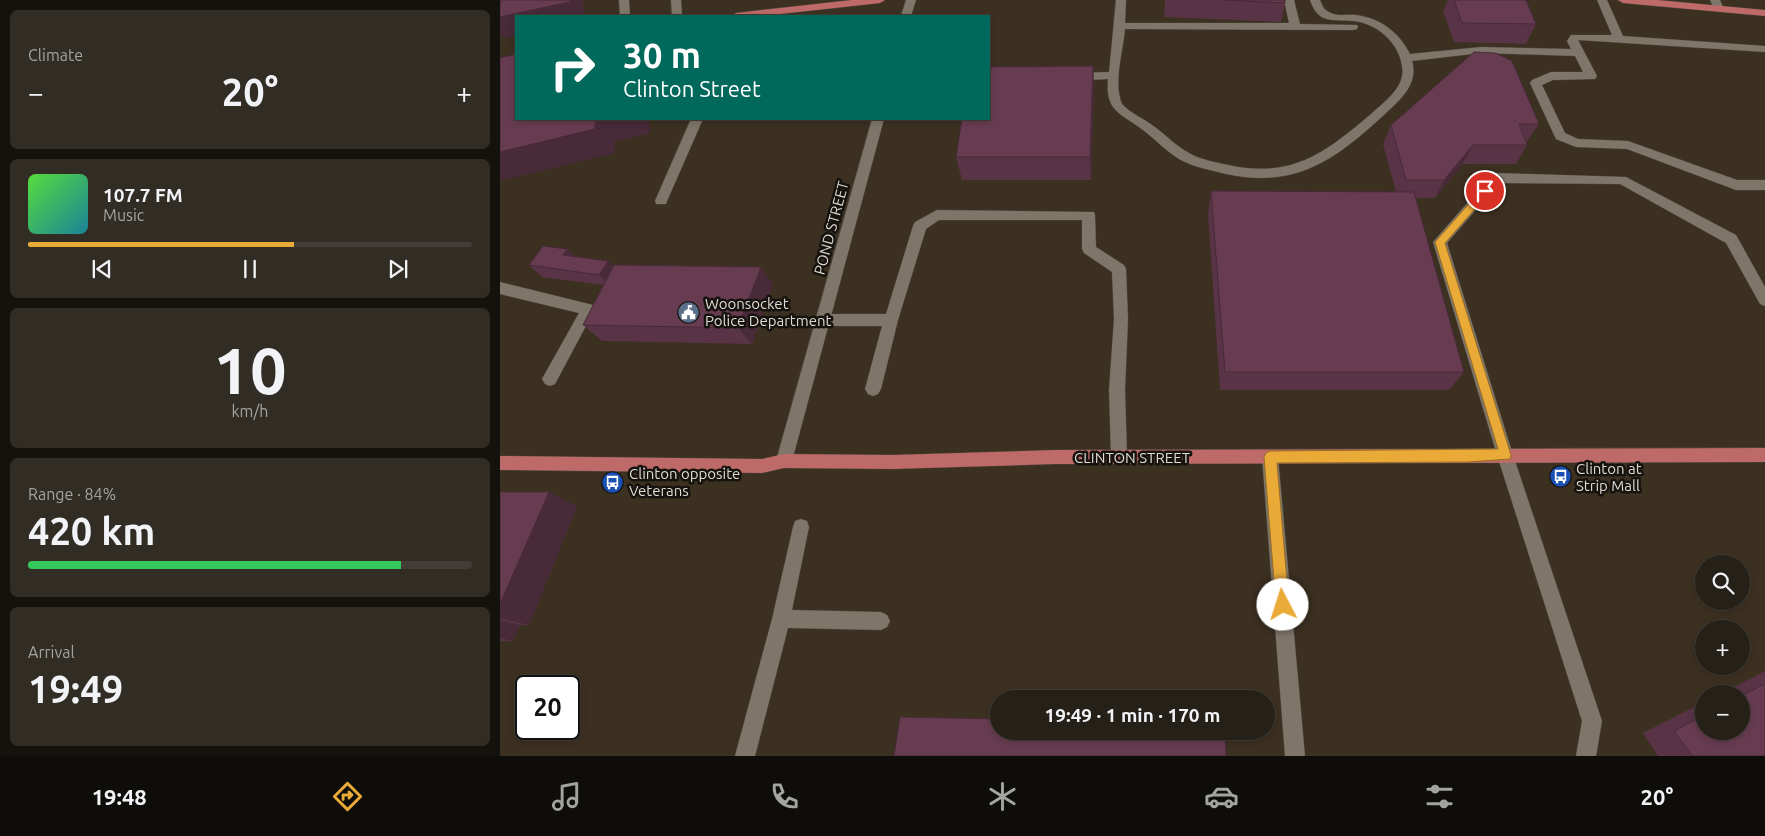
<!DOCTYPE html>
<html lang="en">
<head>
<meta charset="utf-8">
<style>
	:root { --surface:#252018; --page:#312d25; --text:#f1f3f6; --muted:#a3a3a2; --line:#423e37; --accent:#eaaa38 }
	body { margin:0; font-family:Ubuntu,sans-serif; background:var(--page); color:var(--text); height:100vh; display:flex; flex-direction:column; font-size:19px; white-space:nowrap }
	* { box-sizing:border-box; margin:0 }
	p { font-size:16px; color:var(--muted) }
	.icon { flex:none; width:28px; height:28px; fill:none; stroke:currentColor; stroke-width:2; stroke-linecap:round; stroke-linejoin:round }
	.map { position:relative; flex:1; overflow:hidden }
	.panel { display:flex; flex-direction:column; gap:10px; padding:10px; background:#14120d; width:500px }
	.panel>* { flex:none }
	.hud { position:absolute; left:15px; top:15px; width:475px; height:105px; border-radius:0px; box-shadow:0 2px 8px #0003,0 0 0 1px var(--line); background:#00695c; color:#fff; overflow:hidden }
	.controls { position:absolute; left:1195px; top:555px; display:grid; gap:10px }
	.controls a { display:grid; place-items:center; width:55px; height:55px; border-radius:50%; background:var(--surface); box-shadow:0 2px 8px #0003,0 0 0 1px var(--line); font-size:25px }
	.speed { position:absolute; left:15px; top:675px; display:flex; gap:10px; font-size:25px; font-weight:700; text-align:center }
	.speed>* { display:grid; place-content:center; width:65px; height:65px; border-radius:50%; background:var(--surface); box-shadow:0 2px 8px #0003,0 0 0 1px var(--line); line-height:1 }
	.speed .limit { border:2px solid #111; border-radius:8px; background:#fff; color:#111 }
	.pin { position:absolute; display:grid; place-items:center; width:42px; height:42px; color:#fff; margin:-21px; border:2px solid #fff; border-radius:50%; box-shadow:0 1px 5px #0007 }
	.me { position:absolute; width:55px; margin:-28px; rotate:355deg; stroke-linejoin:round; filter:drop-shadow(0 0 4px #0008) }
	.turn { display:flex; align-items:center; gap:18px; height:105px; padding:0 25px; font-size:22px }
	.turn .icon { width:65px; height:65px; stroke-width:2.5 }
	.turn b { display:block; font-size:35px; line-height:42px }
	.big { font-size:38px; font-weight:600; line-height:1.1 }
	.panel .widget { flex:1; display:flex; flex-direction:column; justify-content:center; gap:8px; min-width:0; padding:0 18px; border-radius:8px; background:var(--page) }
	.panel .dial { align-items:center; gap:0 }
	.dial b { font-size:65px; line-height:1 }
	.song { display:flex; align-items:center; gap:15px }
	.cover { width:60px; height:60px; border-radius:8px; background:linear-gradient(135deg,hsl(110 70% 55%),hsl(190 70% 35%)) }
	.played { height:5px; border-radius:2px; background:linear-gradient(90deg,var(--accent) 60%,var(--line) 60%) }
	.keys { display:flex; justify-content:space-around; direction:ltr }
	.heat { display:flex; justify-content:space-between; align-items:center; font-size:28px; direction:ltr }
	.charge { height:8px; border-radius:4px; background:linear-gradient(90deg,#34c759 84%,var(--line) 0) }
	.trip { position:absolute; left:490px; top:690px; width:285px; height:50px; border-radius:25px; background:var(--surface); box-shadow:0 2px 8px #0003,0 0 0 1px var(--line); font-weight:600; line-height:50px; text-align:center }
	.menu { display:flex; height:80px; justify-content:space-around; align-items:center; background:#0f0d0a; color:var(--muted) }
	.menu .icon { width:35px; height:35px }
	.menu .current { color:var(--accent) }
	.menu b { font-size:22px; color:var(--text) }
	main { display:flex; flex:1; min-height:0 }
	.map>svg:first-child { display:block }
</style>
</head>
<body>
<main>
<section class="panel">
<div class="widget"><p>Climate</p>
<div class="heat"><a>−</a><b class="big">20°</b><a>+</a></div>
</div>
<div class="widget">
<div class="song"><i class="cover"></i><div><b>107.7 FM</b><p>Music</p></div></div>
<div class="played"></div>
<div class="keys"><svg class="icon" aria-label="previous" viewBox="0 0 24 24"><path d="M18 5L8 12l10 7zM5 5v14"/></svg><svg class="icon" aria-label="pause" viewBox="0 0 24 24"><path d="M8 5v14M16 5v14"/></svg><svg class="icon" aria-label="next" viewBox="0 0 24 24"><path d="M6 5l10 7-10 7zM19 5v14"/></svg></div>
</div>
<div class="widget dial"><b>10</b><p>km/h</p></div>
<div class="widget"><p>Range · 84%</p><b class="big">420 km</b><div class="charge"></div></div>
<div class="widget"><p>Arrival</p><b class="big">19:49</b></div>
</section>
<div class="map">
<svg width="1265" height="756" viewBox="0 0 1265 756">
	<rect width="100%" height="100%" fill="#312a20"/>
	<path fill="#3c3021" fill-rule="evenodd" d="M0 0H1265V756H0ZM16 16H489V119H16ZM1204 564H1241V601H1204ZM1204 629H1241V666H1204ZM26 686H69V729H26ZM1204 694H1241V731H1204ZM499 699H766V731H499Z"/>
	<g fill="none" stroke-linecap="round" stroke-linejoin="round">
		<defs>
			<path id="lane" d="M119 0H129L130 16H120Z
				M616 0H626L625 23H789L784 0H794L800 24 857 25 858 27 857 29 853 30 625 29C623 52 613 83 622 104 631 114 645 119 656 128 667 136 676 146 689 153 701 160 715 162 728 165 792 179 825 153 871 114 885 101 906 87 902 66 899 43 877 23 853 21 843 20 829 22 820 16 815 12 812 6 810 0H820C822 5 824 10 829 12 837 17 847 14 856 15 880 18 899 32 910 54L981 47 1071 49 1067 41 1071 35H1112L1097 0H1107L1123 36 1265 46V52L1078 40 1097 76 1095 79 1053 80 1042 85 1065 133 1078 139 1128 141 1237 180H1265V190H1236L1127 149 1076 147 1056 139 1030 83 1032 80 1051 72H1083L1075 56 981 53 912 61C919 84 900 100 885 114 835 160 796 189 726 174 710 170 693 167 679 159 666 151 655 139 643 130 621 113 605 112 608 79L573 81 567 77 573 73 609 72Z
				M1210 0H1220L1224 9 1223 11H1215Z
				M191 119H203L167 201 166 204H156L155 201Z
				M996 173 1126 177 1236 235 1265 287V306L1260 304 1226 243 1120 184 999 183 947 243 1013 455 1102 721 1096 756H1076L1082 721 997 455 933 242 992 175Z
				M437 210 594 212 595 215 596 247 624 265 626 269 628 319 625 390 627 457 625 462 619 464 613 462 611 457 609 390 614 319 612 272 584 253 582 249V220H439L426 229 398 320 381 389 378 394 373 396 368 394 365 389 382 326H323L318 324 316 320 318 316 323 314H386L413 226 415 222Z
				M0 282 93 305 95 309 55 384 50 386 45 384 42 379 79 313 0 294Z
				M770 450 776 452 778 457 805 756H785L762 457 764 452Z
				M301 519 307 521 309 527 292 610 381 612 387 615 390 621 387 627 381 630 288 628 255 756H235L272 619 293 527 295 521Z"/>
			<path id="street" d="M171 0H181L182 16H172Z
				M406 0H416L411 16H401Z
				M372 119H384L292 461 290 466 284 468 278 466 276 461Z"/>
			<path id="primary" d="M352 0H385L380 3 262 16H231L236 13Z
				M1118 0H1157L1265 10V16L1123 3Z
				M1265 448V462L555 464 392 469 284 468 262 473 0 470V456L262 459 284 454 392 455 555 450Z"/>
		</defs>
		<use href="#lane" stroke="#4c463e" stroke-width="1"/>
		<use href="#street" stroke="#4c463e" stroke-width="1"/>
		<use href="#primary" stroke="#4c463e" stroke-width="1"/>
		<use href="#lane" fill="#7f766a" fill-rule="evenodd"/>
		<use href="#street" fill="#7f766a" fill-rule="evenodd"/>
		<use href="#primary" fill="#be6a68" fill-rule="evenodd"/>
	</g>
	<path fill="#593446" d="M665 0H785V3L781 22 664 17Z
		M948 0H1026L1036 24 1026 44 954 42 943 11Z
		M974 52 1039 124 1026 143 1027 145 1016 164H963L935 198H915L964 372 949 390H720L708 214 711 191 896 192 883 144 891 125Z
		M593 66 594 90 591 180H462L456 157Z
		M67 249 76 257 108 261 113 266 273 284 252 344 102 341 83 325 103 285 42 277 29 265Z
		M0 492 77 506 29 625H20L13 641H0Z
		M1265 671V756H1158L1143 733 1204 702V731H1241V694H1221Z"/>
	<path fill="#482a39" d="M70 0H83L84 16H16V36L4 38 0 33V17Z
		M593 66 594 90 591 180 590 157Z
		M95 119H149L150 133 114 142 115 153 0 181V152Z
		M973 145 963 164 935 198 944 180Z
		M67 249 80 261 63 255Z
		M108 261 120 273 111 286 99 275Z
		M261 267 273 284 252 344 238 328Z
		M49 492 77 506 29 625 0 618V604Z
		M0 620 20 625 13 641 0 638Z"/>
	<path fill="#673c51" stroke="#482a39" d="M0 0H70V2L0 17Z
		M723 0H785V3Z
		M954 0H1026L1036 24 962 23Z
		M974 52 995 53 1012 61 1039 124H1019L1027 145H973L944 180H906L891 125Z
		M16 54V119H95V129L0 152V58Z
		M593 66 590 157H456L462 119H489V67Z
		M711 191 914 192 964 372H725Z
		M43 246 67 249 63 255 108 261 99 275 29 265Z
		M114 265 261 267 238 328 83 325Z
		M0 492H49L0 604Z
		M1265 684V756H1192L1174 731 1204 715V731H1241V696Z
		M400 717 499 719V731H725L726 756H394Z"/>
	<path fill="#eaaa38" stroke="#986e24" d="M985 188 988 189V194L945 243 1011 455 1010 459 968 462 777 463 789 605 787 610 783 612 778 610 776 605 764 457 766 453 770 451 998 449 935 242 982 189Z"/>
	<defs>
		<symbol id="civic-disc" viewBox="-11 -11 22 22"><circle r="9.5" fill="#5c6f8a" stroke="#16130f"/><path d="M-.6-6.5H3V-4.5H.6V-3L4-1V1h2V6H-6V1h2V-1L-.6-3ZM-1.2 2.5V6h2.4V2.5Z" fill="#fff"/></symbol>
		<symbol id="bus-disc" viewBox="-11 -11 22 22"><circle r="9.5" fill="#1a4fb4" stroke="#16130f"/><path d="M-5-6H5V4H4V6H2V4H-2V6H-4V4H-5ZM-3.5-4V0h7V-4ZM-3.5 1.2v1.5H-2V1.2ZM2 1.2v1.5H3.5V1.2Z" fill="#fff"/></symbol>
	</defs>
	<g fill-rule="evenodd">
		<use href="#civic-disc" x="176" y="300" width="25" height="25"/>
		<use href="#bus-disc" x="1048" y="464" width="25" height="25"/>
		<use href="#bus-disc" x="100" y="470" width="25" height="25"/>
	</g>
	<g text-anchor="middle" dominant-baseline="central" stroke-width="5" stroke-linejoin="round" paint-order="stroke">
		<g font-size="15" fill="#dfdad3" stroke="#16130f">
			<text transform="translate(331 228) rotate(-75)">POND STREET</text>
			<text x="632" y="457">CLINTON STREET</text>
		</g>
		<g font-size="15" fill="#dfdad3" stroke="#16130f" text-anchor="start">
			<text x="205" y="303">Woonsocket<tspan x="205" dy="17">Police Department</tspan></text>
			<text x="1076" y="468">Clinton at<tspan x="1076" dy="17">Strip Mall</tspan></text>
			<text x="129" y="473">Clinton opposite<tspan x="129" dy="17">Veterans</tspan></text>
		</g>
	</g>
</svg>
<div class="controls">
<a><svg class="icon" aria-label="search" viewBox="0 0 24 24"><circle cx="10" cy="10" r="6"/><path d="M15 15l6 6"/></svg></a>
<a>+</a>
<a>−</a>
</div>
<div class="speed"><div class="limit">20</div></div>
<div class="pin" style="left:985px;top:191px;background:#d93025"><svg class="icon" aria-label="arrive" viewBox="0 0 24 24"><path d="M6 21V4h12l-3 4 3 4H6"/></svg></div>
<svg class="me" style="left:783px;top:605px" viewBox="-20 -20 40 40"><circle r="19" fill="#fff"/><path d="M0-13L10 11 0 6-10 11z" fill="#eaaa38"/></svg>
<div class="trip">19:49 · 1 min · 170 m</div>
<div class="hud">
<div class="turn"><svg class="icon" aria-label="right" viewBox="0 0 24 24"><path d="M7 20v-9h11M14 6l5 5-5 5"/></svg><div><b>30 m</b>Clinton Street</div></div>
</div>
</div>
</main>
<nav class="menu">
<b>19:48</b>
<svg class="icon current" aria-label="directions" viewBox="0 0 24 24"><path d="M12 3l9 9-9 9-9-9zM9 14v-3h6M13 9l2 2-2 2"/></svg>
<svg class="icon" aria-label="music" viewBox="0 0 24 24"><path d="M9 18V5l10-2v13"/><circle cx="6" cy="18" r="3"/><circle cx="16" cy="16" r="3"/></svg>
<svg class="icon" aria-label="phone" viewBox="0 0 24 24"><path d="M5 4h4l2 5-3 2q2 4 5 5l2-3 5 2v4C11 20 4 13 5 4z"/></svg>
<svg class="icon" aria-label="climate" viewBox="0 0 24 24"><path d="M12 3v18M4 7l16 10M4 17L20 7"/></svg>
<svg class="icon" aria-label="car" viewBox="0 0 24 24"><path d="M5 17H2v-5l4-1 3-4h7l3 4 3 1v5h-3M9 17h6M6 11h13"/><circle cx="7" cy="17" r="2"/><circle cx="17" cy="17" r="2"/></svg>
<svg class="icon" aria-label="filters" viewBox="0 0 24 24"><path d="M4 7h16M4 17h16"/><circle cx="9" cy="7" r="2"/><circle cx="15" cy="17" r="2"/></svg>
<b>20°</b>
</nav>
</body>
</html>
